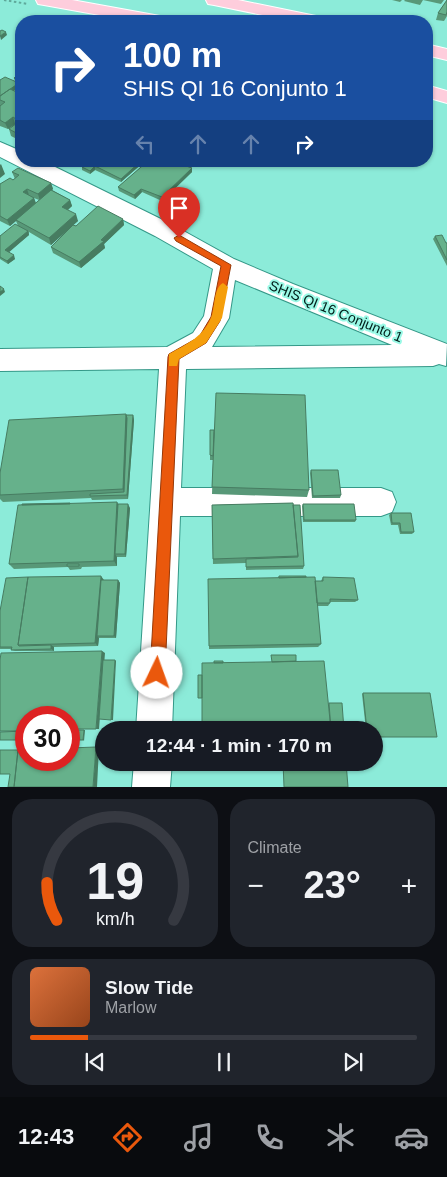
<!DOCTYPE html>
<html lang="en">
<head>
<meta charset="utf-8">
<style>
	:root { --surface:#171b24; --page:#20242c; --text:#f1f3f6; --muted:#9ea1a6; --line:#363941; --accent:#ea580c }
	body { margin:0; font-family:Helvetica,sans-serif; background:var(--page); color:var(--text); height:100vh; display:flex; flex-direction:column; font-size:19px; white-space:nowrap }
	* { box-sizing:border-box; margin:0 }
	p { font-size:16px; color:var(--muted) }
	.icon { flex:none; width:28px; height:28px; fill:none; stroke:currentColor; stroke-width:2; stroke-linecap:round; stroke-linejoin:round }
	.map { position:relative; height:787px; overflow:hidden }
	.panel { display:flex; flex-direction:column; gap:12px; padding:12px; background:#0d0f14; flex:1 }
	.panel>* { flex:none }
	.hud { position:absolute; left:15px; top:15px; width:418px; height:152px; border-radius:20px; box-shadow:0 1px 4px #0004; background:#1a4fa0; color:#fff; overflow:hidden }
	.speed { position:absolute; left:15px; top:706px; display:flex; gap:10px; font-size:25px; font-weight:700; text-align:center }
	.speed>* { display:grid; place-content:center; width:65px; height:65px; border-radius:50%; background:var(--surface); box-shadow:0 1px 4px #0004; line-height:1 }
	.speed .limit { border:8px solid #d22; background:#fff; color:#111 }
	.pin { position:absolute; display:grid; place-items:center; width:42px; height:42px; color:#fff; margin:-51px -21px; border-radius:50% 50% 50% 0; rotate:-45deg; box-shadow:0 0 5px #0007 }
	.pin .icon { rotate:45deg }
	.me { position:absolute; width:55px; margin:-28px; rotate:3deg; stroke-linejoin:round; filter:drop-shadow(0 0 4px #0008) }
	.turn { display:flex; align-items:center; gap:18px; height:105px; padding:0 25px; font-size:22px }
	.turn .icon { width:65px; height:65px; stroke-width:2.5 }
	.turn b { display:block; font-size:35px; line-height:42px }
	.lanes { display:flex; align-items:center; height:48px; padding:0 25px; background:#0003; justify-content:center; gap:25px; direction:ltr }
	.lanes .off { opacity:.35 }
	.big { font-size:38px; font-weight:800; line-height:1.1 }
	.panel .card { flex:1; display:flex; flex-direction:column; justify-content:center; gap:8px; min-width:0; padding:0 18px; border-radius:20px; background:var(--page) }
	.panel .dial { align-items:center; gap:0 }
	.dial svg { height:130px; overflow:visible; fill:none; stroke:var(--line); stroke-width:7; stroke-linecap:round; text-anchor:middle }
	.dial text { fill:var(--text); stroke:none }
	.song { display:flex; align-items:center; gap:15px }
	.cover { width:60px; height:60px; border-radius:8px; background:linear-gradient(135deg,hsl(20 70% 55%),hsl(20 70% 35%)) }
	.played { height:5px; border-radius:2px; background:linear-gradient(90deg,var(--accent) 15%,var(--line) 15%) }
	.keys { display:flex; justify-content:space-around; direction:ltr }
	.heat { display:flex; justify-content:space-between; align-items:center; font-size:28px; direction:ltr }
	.panel .tiles { flex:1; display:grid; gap:12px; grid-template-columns:1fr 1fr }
	.card:last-child { grid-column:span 2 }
	.trip { position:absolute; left:95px; top:721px; width:288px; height:50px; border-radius:25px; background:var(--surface); box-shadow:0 1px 4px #0004; font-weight:800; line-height:50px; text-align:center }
	.dock { display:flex; height:80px; justify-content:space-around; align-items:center; background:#090b0e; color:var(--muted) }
	.dock .icon { width:35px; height:35px }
	.dock .current { color:var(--accent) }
	.dock b { font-size:22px; color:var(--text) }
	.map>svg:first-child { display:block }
</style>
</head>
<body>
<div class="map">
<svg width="447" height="787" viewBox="0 0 447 787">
	<rect width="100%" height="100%" fill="#8cebd9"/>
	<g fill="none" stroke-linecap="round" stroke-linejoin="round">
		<defs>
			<path id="minor" d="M0 142 21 151V161H43L171 224 234 259 293 284 447 344 446 366 439 364 433 366 186 369 181 488H381L392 492 396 502 392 512 381 516H180L172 730H136L159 369 0 371V349L167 347 193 333 204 316 213 269 155 236 0 157ZM235 280 392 345 212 347 229 318Z
				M134 762H172L170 787H132Z"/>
			<path id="major" d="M36 0H72L160 16 166 17 169 21H133L44 5 38 4Z
				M206 0H238L316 16 322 17 325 21H292L214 5 208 4Z
				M426 44 447 49V60L426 55Z
				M426 85 447 91V103L426 97Z"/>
		</defs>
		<use href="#minor" stroke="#349888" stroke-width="2"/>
		<use href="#major" stroke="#fff" stroke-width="2"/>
		<path stroke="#5fa99b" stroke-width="2" stroke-dasharray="2.5 2.5" stroke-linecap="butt" d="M4 0 28 4"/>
		<use href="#minor" fill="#fff" fill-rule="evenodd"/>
		<use href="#major" fill="#fecddc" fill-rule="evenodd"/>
	</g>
	<path fill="#589878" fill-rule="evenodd" d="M392 0H402L400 2Z
		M405 0H444L441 4 423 0 420 5 404 1Z
		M447 0V16L444 21 436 20 438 13Z
		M21 73V84L19 83 20 86 14 91 21 94V141L11 136 9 129 16 124 8 129 0 126V80L15 81 14 78Z
		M90 161H145L121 182 95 170 90 174 82 170V167Z
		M148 161H179L177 163 192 168V172L162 201 142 192 135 199 119 191 118 187Z
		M12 172 51 183 53 189 52 190 70 200 72 206 68 210 78 221 73 225 76 226 123 219 124 225 104 244 105 248 81 268 53 253 51 247 71 227 51 245 29 232V235L8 252 15 259 8 264 0 259V236L18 226 16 221 10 226 0 221V184L15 179ZM34 198 39 200 36 203Z
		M435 236 447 243V266L433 239Z
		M126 415H133L134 420 128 499 92 500 91 498 3 502 0 499V473Z
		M210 430 309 490 307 497 212 494 213 460H210Z
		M311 470 341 495 340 498H312L310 473Z
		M117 502 118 504 130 508 126 557H117V566L82 567 81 569 70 570 68 567 14 569 9 564 70 503 71 504Z
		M293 503 304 566 303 569 246 570V563L213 564 212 505Z
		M303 504 356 520 355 522H303L302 506Z
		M391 513 414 532 412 534H400L398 525H391L389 515Z
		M279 576 306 577 315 581H321L323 577 358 600 355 602H330V603L328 606H317L321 644 318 647 209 649V646L278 578Z
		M104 580H118L120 583 116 638H99L98 646 54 647V651H15L11 650V649H0V611Z
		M363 693 374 730H366L362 694Z"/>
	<path fill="#477c61" d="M6 32 7 35 1 40 0 36Z
		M19 83 20 86 1 100 0 96Z
		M21 115V123L18 125 16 119Z
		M13 117 15 124 8 129 5 123Z
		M141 161H145L121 182V179Z
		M1 164 5 174 0 178V165Z
		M95 166V170L90 174V171Z
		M192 168V172L162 201V197Z
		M51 183 53 189 40 201 38 194Z
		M27 189 29 195 23 192Z
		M141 189 142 192 135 199 134 195Z
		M34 198 36 204 10 226 7 220Z
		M70 200 72 206 64 213 62 207Z
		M76 214 78 221 51 245 49 238Z
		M123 219 124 225 104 244 105 248 81 268 79 262Z
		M28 231 29 235 7 254 5 250Z
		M14 255 15 259 8 264 7 261Z
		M4 289 5 292 0 296V292Z
		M126 414 128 423 125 496 123 489Z
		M133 415 134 420 128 499 127 495Z
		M117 502 120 508 115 554 117 557V566L114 561Z
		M128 504 130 508 126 557 125 554Z
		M101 576 104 580 97 636 99 638 98 646 95 643Z
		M118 580 120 583 116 638 114 636Z
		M51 645 54 647V651L51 649Z
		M102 651 105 653 99 729H96Z
		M115 660 116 661 113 720H111Z
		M84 730H85L84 741 83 740Z
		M96 747 99 748 97 787H93Z"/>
	<path fill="#66b18b" stroke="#477c61" d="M447 0V12L446 15 438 13Z
		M2 30 6 32 0 36V31Z
		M21 73V81L14 78Z
		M5 77 19 83 0 96V80Z
		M10 89 21 94 18 97 21 99V115L16 119 13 117 5 123 0 120V106L5 102 0 100V96Z
		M21 120V134L20 135 9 129Z
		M90 161H141L121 179 95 166 90 171 82 167Z
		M148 161H175L174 162 192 168 162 197 141 189 134 195 118 187Z
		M18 168 51 183 38 194 27 189 23 192 34 198 7 220 0 216V184L10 178 13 180 19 175 12 172Z
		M51 190 70 200 62 207 76 214 49 238 16 220Z
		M98 206 123 219 101 240 104 241 79 262 51 247 73 225 76 226Z
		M15 224 28 231 5 250 14 255 7 261 0 257V236Z
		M442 235 446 243H447V260L435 236Z
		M0 286 4 289 0 292Z
		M216 393 305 395 309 490 212 487Z
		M126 414 123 489 0 495V473L9 420Z
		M126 415H133L127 495 90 496V494L124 492 127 418Z
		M210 430H214L213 456 210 455Z
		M311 470H338L341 495 313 496Z
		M117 502 114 561 9 564 18 505Z
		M70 503V504L22 505V504Z
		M293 503 298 556 213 559 212 505Z
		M118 504H128L125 554H115Z
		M303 504H354L356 520H304Z
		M293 505H300L304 566 246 567V559L298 557Z
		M391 513H411L414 532H401L400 523H392Z
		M67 564H79V566H67Z
		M101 576 95 643 18 645 28 577Z
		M279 576H306V577L279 578Z
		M28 577 18 645 19 646 51 645V649L11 650 12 647H0V611L6 578Z
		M315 577 321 644 209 646 208 579Z
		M323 577 354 578 358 600 330 599V603H317L315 581H323Z
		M101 580H118L114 636H97Z
		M102 651 96 729H69V718H26V731H0V660L1 653Z
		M271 655H296V661L272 662Z
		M103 660H115L111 720 99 719Z
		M214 661H223V663H214Z
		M324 661 331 730H202V663Z
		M198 675H202V698H198Z
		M363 693H430L437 737H374V730H367Z
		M329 703H342L344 730H331Z
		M69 730H84L83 740H69Z
		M26 731V740H0V732Z
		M96 747 93 787H14L18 750H26V760H69V748Z
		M0 750H20H18L14 787H8L10 774H0Z
		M283 762H346L348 787H284Z"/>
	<path fill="#ea580c" stroke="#983908" d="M179 235 231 265 220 321 206 343 179 359 165 673 162 678 157 680 152 678 150 673 168 357 169 354 199 337 211 317 221 266 176 241 174 238Z"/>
	<path fill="#f59e0b" d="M223 283 228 287 222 318 206 343 179 359 177 366H169V354C187 344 205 336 212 315 215 306 214 287 223 283Z"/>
	<g text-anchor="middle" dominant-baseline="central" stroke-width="4" stroke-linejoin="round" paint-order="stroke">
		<g font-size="14" fill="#001d18" stroke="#99f9e6">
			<text transform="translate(336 311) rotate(22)">SHIS QI 16 Conjunto 1</text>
		</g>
	</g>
</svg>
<div class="speed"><div class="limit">30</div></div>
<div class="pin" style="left:179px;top:238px;background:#d93025"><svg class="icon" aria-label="arrive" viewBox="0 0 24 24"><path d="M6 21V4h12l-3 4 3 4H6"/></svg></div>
<svg class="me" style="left:157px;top:673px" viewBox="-20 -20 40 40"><circle r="19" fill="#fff"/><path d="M0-13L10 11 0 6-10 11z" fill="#ea580c"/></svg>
<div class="trip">12:44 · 1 min · 170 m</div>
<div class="hud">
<div class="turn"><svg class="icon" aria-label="right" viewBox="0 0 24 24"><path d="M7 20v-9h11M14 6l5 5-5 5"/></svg><div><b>100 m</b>SHIS QI 16 Conjunto 1</div></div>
<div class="lanes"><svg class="icon off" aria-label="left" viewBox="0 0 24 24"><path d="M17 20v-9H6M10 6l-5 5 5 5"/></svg><svg class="icon off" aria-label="ahead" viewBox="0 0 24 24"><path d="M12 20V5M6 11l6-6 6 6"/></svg><svg class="icon off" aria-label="ahead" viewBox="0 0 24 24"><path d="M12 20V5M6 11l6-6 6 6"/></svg><svg class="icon" aria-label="right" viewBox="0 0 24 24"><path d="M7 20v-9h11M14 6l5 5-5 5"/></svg></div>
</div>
</div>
<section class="panel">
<div class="tiles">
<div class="card dial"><svg viewBox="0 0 100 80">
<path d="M14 69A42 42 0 1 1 86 69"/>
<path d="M14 69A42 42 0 0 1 8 46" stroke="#ea580c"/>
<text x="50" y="56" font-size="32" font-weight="700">19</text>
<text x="50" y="72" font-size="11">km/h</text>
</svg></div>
<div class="card"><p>Climate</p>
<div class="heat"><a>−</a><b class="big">23°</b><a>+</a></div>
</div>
<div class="card">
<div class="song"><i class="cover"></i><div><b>Slow Tide</b><p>Marlow</p></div></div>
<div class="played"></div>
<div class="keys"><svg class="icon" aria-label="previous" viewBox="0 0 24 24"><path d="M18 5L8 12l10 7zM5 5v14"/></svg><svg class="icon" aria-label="pause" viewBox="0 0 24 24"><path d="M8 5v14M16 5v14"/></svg><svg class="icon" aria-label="next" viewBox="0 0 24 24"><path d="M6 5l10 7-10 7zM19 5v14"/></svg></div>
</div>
</div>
</section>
<nav class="dock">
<b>12:43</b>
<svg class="icon current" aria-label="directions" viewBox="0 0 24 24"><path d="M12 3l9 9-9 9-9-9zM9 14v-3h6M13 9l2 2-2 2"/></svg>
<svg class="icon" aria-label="music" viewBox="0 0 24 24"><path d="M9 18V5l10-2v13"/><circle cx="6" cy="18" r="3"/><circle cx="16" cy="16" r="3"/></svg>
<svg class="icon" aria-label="phone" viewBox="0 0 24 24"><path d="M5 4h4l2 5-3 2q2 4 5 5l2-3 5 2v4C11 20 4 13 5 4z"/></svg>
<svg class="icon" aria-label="climate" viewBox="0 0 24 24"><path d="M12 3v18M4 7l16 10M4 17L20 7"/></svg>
<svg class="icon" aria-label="car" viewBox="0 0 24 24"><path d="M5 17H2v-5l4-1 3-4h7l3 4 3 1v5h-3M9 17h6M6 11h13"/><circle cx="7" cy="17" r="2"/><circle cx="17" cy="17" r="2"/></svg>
</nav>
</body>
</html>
